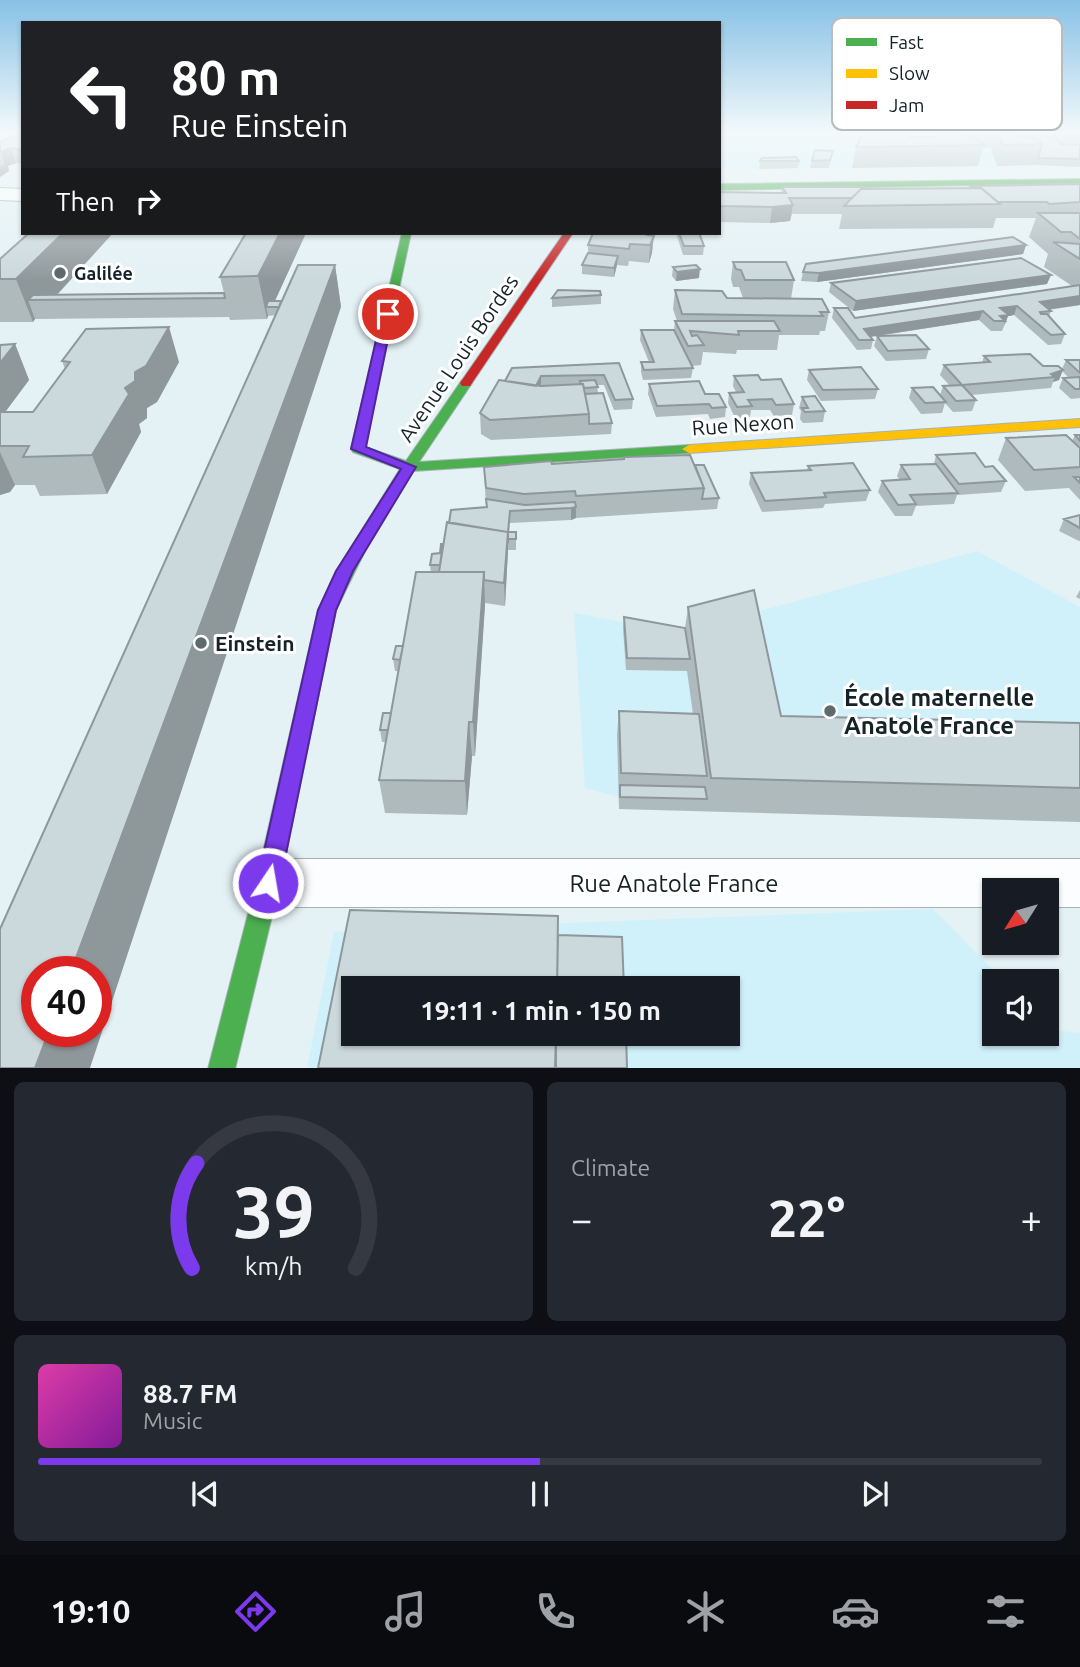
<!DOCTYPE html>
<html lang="en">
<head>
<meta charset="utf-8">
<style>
	:root { --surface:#171b24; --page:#242831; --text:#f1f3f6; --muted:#9ea1a6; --line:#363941; --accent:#7c3aed }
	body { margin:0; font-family:Ubuntu,sans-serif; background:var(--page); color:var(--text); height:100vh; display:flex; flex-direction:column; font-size:26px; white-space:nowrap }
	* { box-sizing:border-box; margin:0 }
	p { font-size:23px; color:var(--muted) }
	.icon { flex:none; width:38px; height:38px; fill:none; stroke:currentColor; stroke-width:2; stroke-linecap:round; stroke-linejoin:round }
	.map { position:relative; height:1068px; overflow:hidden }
	.panel { display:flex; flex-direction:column; gap:14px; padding:14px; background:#0d0f14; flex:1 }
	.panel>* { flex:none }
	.banner { position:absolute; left:21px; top:21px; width:700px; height:214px; border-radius:0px; box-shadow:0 2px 5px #0004; background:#202124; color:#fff; overflow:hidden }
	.needle { width:46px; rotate:233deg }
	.tools { position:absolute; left:982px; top:878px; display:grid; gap:14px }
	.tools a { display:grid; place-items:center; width:77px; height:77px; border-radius:0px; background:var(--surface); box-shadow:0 2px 5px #0004; font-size:35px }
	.speed { position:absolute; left:21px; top:956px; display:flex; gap:14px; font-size:35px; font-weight:700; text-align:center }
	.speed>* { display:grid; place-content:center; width:91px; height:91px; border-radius:50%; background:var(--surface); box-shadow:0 2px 5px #0004; line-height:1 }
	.speed .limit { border:10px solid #d22; background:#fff; color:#111 }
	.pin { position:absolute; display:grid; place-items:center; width:60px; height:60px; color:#fff; margin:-30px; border:4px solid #fff; border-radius:50%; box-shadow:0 2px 7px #0007 }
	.me { position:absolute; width:77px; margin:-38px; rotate:12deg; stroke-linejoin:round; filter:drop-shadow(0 0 5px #0008) }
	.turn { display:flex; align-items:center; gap:24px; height:147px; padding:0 35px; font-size:32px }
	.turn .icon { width:91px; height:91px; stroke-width:2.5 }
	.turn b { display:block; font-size:49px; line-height:60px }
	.then { display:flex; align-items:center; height:66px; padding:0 35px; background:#0003; gap:14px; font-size:26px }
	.big { font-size:52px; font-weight:700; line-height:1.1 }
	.panel .widget { flex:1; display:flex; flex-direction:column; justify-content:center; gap:10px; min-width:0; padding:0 24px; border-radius:10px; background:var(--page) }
	.panel .dial { align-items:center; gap:0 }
	.dial svg { height:182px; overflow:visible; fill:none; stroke:var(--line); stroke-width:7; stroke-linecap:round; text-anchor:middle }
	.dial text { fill:var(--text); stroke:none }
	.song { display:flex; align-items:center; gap:21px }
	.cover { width:84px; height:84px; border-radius:10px; background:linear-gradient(135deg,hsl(320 70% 55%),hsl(290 70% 35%)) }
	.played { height:7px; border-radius:4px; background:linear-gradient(90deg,var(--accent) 50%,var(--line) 50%) }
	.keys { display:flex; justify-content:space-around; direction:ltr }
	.heat { display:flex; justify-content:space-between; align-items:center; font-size:38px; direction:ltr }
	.panel .tiles { flex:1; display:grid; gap:14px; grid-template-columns:1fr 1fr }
	.widget:last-child { grid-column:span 2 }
	.trip { position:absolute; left:341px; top:976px; width:399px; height:70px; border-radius:0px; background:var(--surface); box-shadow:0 2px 5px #0004; font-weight:700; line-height:70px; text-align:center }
	.tabs { display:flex; height:112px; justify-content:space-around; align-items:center; background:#090b0e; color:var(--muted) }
	.tabs .icon { width:49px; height:49px }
	.tabs .on { color:var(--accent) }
	.tabs b { font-size:32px; color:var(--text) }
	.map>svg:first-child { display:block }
</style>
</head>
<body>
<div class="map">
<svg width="1080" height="1069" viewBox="0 0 1080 1069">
	<rect width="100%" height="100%" fill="#e4f1f5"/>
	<path fill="#d0f1fa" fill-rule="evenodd" d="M719 131H1030L1035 166 719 169Z
		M977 551 1080 607V822L619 809V797L585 788 574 613 681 633Z
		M933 909 1005 982H994V1034H1046L1047 1023 1053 1030 1080 1033V1069H307L334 932ZM354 989H728V1034H354Z"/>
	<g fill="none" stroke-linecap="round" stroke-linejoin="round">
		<defs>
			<path id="street" d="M0 188 23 189V201L0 200Z
				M268 859H1080V907H1046V891H994V907H268L250 900 242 883 250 866Z"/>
			<path id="fast" d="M1080 179V183L719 190V184Z
				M402 233H411L365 447 406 461 462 380 466 379 472 383 419 462 689 445 696 449 689 453 413 471 365 551 336 610 280 883 235 1069H208L256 883 318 610 349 551 400 469 353 452 351 449Z"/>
			<path id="slow" d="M1080 419V427L689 453 682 449 689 445Z"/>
			<path id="jam" d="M564 233H573L470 386H462L460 383Z"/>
		</defs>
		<use href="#street" stroke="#a5b2b6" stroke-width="2"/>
		<use href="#fast" stroke="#a5b2b6" stroke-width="2"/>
		<use href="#slow" stroke="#a5b2b6" stroke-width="2"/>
		<use href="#jam" stroke="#a5b2b6" stroke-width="2"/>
		<use href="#street" fill="#fbfdfe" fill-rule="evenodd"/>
		<use href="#fast" fill="#4caf50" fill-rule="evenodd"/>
		<use href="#slow" fill="#ffc107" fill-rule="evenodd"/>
		<use href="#jam" fill="#c62828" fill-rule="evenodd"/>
	</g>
	<path fill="#afbabd" d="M916 131 914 137H937L939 131H1080V167L1035 165 997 166 991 148H983L978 166 852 168 856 147Z
		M23 133V164L16 163 8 166 9 171 0 177V142Z
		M833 151 829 168H810L812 161Z
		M760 161H799L798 168 759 169Z
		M1080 184V305L1049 310 1051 311 1049 316 1065 334 1061 344 1048 345 1014 315 1008 316 1002 331H991L979 320 871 337 873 340 871 349 857 350 832 318 834 308 855 318 1072 286 1044 267 1048 254 1029 237 1036 218H996L993 228 839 229 842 214H792L790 221 770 223 719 222V192L781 193 782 187H866L865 189 969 188 970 186Z
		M29 233H113L57 295 224 293 220 277 306 233 275 301H281L335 265 341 307 268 316 267 319 230 320 229 317 35 319 33 322H0V259Z
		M676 233H699L704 246 703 255H683Z
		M650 236 652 253 649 263 629 261 628 266 617 265 614 277 582 274V265L588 254V245Z
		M1026 245 1023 254 817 282 801 281 803 272Z
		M733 262 794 280 791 299 743 298 739 287H733L731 279Z
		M673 267 699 278 676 281 672 276Z
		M831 283 1047 284 853 311 829 292Z
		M675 290 727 298 829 312 825 331H820L819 335H779L777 350H737L736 354 703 352 701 365 691 366 693 368 691 378 643 380 641 372V362H649L640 340 641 330H674L675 321H677L673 309Z
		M601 295V304L552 307V298Z
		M877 336 929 349 926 359 886 361 874 346Z
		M15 344 29 380 5 412H33L65 369 62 361 179 362 157 402 147 408V418L139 424 141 432 107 494 40 496 35 485H15L10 492 0 495V345Z
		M984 356 1062 369 1066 360H1080V398L1071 399 1059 388 1063 378H1069L1062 371 1059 380 1053 382 1051 388 971 395 976 400 972 411 953 412 945 403 942 413 921 414 909 398 912 388 940 395 943 386H950L940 375 944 365 982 363Z
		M619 363 633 399 632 409 614 410 604 385H597L598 393 612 423 611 434 491 440 481 434 480 413 505 381Z
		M809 370 878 389 875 399 821 401 807 380Z
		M734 376 761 380 794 404 792 415 774 416 770 410H751L750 417 735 418 728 403 729 393 736 392 733 386Z
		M649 384 705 394 726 407 725 417 710 419 708 414 656 417 648 394Z
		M802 397 825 411 823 422 803 423 800 419 801 411 799 408Z
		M1075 435H1080V500L1069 488 1025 491 998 460 1006 438 1072 441Z
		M936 455 985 467 1006 481 1001 492 957 495 954 504 916 506 912 516H895L878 492 882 481 900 480 897 476 901 465 934 464Z
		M552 464 695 465 719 498 717 509 576 518 571 520 510 523 509 532H516V550H508L505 606 485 603 475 756H472L467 815 385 813 379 780 386 742H382L380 730 391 713 398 671H395L393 659 403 646 431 572 430 565 440 553 449 523 486 507 484 467Z
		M808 466 870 490 866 501 825 504 823 508 762 512 749 484 751 473 807 470Z
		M1080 515V541H1079L1059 531 1064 519Z
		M1080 590V599L1076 597Z
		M688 607 781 716 1080 723V822L619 809 617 735 619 711 693 714 687 671 626 670 623 629 624 617 685 628Z"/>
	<path fill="#8e979a" d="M11 148 16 163 8 166 9 171 0 177V167L5 164 1 152Z
		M793 205 790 221 770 223 772 207Z
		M63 233H113L52 300H28L35 319 33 322 16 279Z
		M280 233H306L272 307H266L268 316 267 319 258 276Z
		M654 236 652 253 649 263 650 245Z
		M1026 245 1023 254 817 282 819 273Z
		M618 256 617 265 614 277V268Z
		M335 265 341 307 90 1068H35L49 1031H96V971H71Z
		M700 269 699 278 676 281 677 272Z
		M1051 275 1047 284 853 311 856 301Z
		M1080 296V305L1036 311 1040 302Z
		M1017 306 1014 315 1008 316 1005 324 1004 325 1005 321H998L1000 308Z
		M983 311 979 320 862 338 864 329Z
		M169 327 179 362 157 402 147 408V418L139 424 141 432 107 494 92 455 125 388 135 372Z
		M15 344 29 380 0 419V363Z
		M1063 370 1059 380 1053 382 1055 377 1051 374Z
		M541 376V386L531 395Z
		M0 452 15 485 10 492 0 495Z
		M576 507V518L571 520V508Z
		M508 532V550L505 606 504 583Z
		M484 572 485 605 475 756 473 722Z
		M469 722 472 756 467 815 465 781Z"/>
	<path fill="#cbd8dc" stroke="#8e979a" stroke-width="2" d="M864 131H913L910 137H937L939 131H961L960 134 974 137 984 145 856 147Z
		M998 131H1034L1035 134 1015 133 1016 136 1038 139 1042 144 1003 145Z
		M23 133V150L11 148 0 152V142Z
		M1034 136H1054L1060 144 1080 145V159L1038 158 1042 144 1038 139 1034 138Z
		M815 150 833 151 830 160 812 161Z
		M796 157 799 161H760L762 158Z
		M1080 184V202L1049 204 1047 202H998L981 188H972L970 186Z
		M782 187H866L864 189H861L852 198H789L793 205 772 207 719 206V192L786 193Z
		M981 188 1000 204 844 206 861 189Z
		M1038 213H1080V239L1071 232H1061Z
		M29 233H63L16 279H0V259Z
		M246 233H280L258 276 220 277Z
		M593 233H648L647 235 654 236 650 245 630 244 629 249 588 245Z
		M679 233H699L704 246H684Z
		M1013 237 1026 245 819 273 803 272 806 264Z
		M1053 242 1080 244V259Z
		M588 253 618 256 614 268 582 265Z
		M1021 258 1051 275 856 301 831 283Z
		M733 262H786L794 280H745L741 270 736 269Z
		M298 265H335L71 971H37V1031H49L35 1068H0V929Z
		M696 265 700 269 677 272 673 267Z
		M1080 285V296L1040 302 1051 311 1040 312 1041 314H1047L1065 334 1051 335 1017 306 1000 308 1009 315 1000 316 1005 321H994L983 311 864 329 873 340H859L834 308H848L855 318Z
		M558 290 600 291 601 295 552 298Z
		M675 290 722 291 727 298 822 299 829 312H820L823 316 682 314Z
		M224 293 225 298 28 300 33 295Z
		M268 301H281L279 307H266Z
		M675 321H774L780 331H738L739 335 690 331 692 336 697 335 704 345 688 346Z
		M169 327 146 366 135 372V381L125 388 129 394 92 455 23 457 29 446H0V412H33L70 362 62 361 86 329Z
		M641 330H674L693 368 644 370 641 362H654Z
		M916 335 929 349 888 351 877 336Z
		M15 344 0 363V345Z
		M1030 354 1043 366H1058L1063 370 1051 374 1055 377 962 385 944 365 990 362 984 356Z
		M1066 360H1080V373Z
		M619 363 633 399 615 400 604 375 541 376 536 386 505 381 512 368Z
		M861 367 878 389 823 390 809 370Z
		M758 375 761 380 781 379 794 404 776 405 772 399 748 400 752 406 737 407 729 393 744 392 734 376Z
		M1080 377V389H1075L1063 378Z
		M499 380 541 386 583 384 589 414 490 420 480 413Z
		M595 380 598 387 584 388 583 384H581L580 381Z
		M699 381 705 394H719L726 407 712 408 709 404 657 406 649 384Z
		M962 385 976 400 956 401 943 386Z
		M933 387 946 402 925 403 912 388Z
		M603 393 612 423 589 424V414L585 394Z
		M815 396 825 411 805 412 802 408H808L802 397Z
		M1066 435 1080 448V467L1034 470 1006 438Z
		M1075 435H1080V441Z
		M975 453 985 467 993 466 1006 481 959 484 936 455Z
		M690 455 704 488 576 496 575 491 524 494 486 488 484 467 551 461 552 464 624 459V457Z
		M853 463 870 490 824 493 826 497 765 501 751 473 811 470 808 466Z
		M936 464 958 493 910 495 916 504 898 505 882 481 910 479 901 465Z
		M695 465H704L719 498 702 499 704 488Z
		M1074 477H1080V483Z
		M486 499 525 505 575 502 576 507 571 508 510 511 508 532H516V539H508V543V532L449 523 451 510 487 507Z
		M1080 515V528L1064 519Z
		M447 522 508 532 504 583 484 580V572H439Z
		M441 544H443L440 565H430L432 554 440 553Z
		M416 572H484L473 722H469L465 781 379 780Z
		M754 590 781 716 1080 723V788L711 778 688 607Z
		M624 617 685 628 690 659 627 658Z
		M396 646H403L400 660 393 659Z
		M619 711 699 714 707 776 621 773Z
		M383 713H391L388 730H380Z
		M620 785 705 787 707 799 620 797Z
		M350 910 558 916 557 989H354V1034H556L555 1068H318Z
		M558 935 622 937 624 989H557Z
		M556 1034H626L627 1068H556Z"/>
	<linearGradient id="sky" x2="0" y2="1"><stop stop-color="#87c1e6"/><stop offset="0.47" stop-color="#f3f9fa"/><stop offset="1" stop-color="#f3f9fa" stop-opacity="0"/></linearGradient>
	<rect width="1080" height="281" fill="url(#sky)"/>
	<path fill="#7c3aed" stroke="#51269a" stroke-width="2" d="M388 311 393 314 366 447 416 467 353 571 336 610 280 883 277 891 268 894 260 891 257 883 318 610 336 571 401 469 351 449 382 314Z"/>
	<g fill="#5d6b6f" stroke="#fff" stroke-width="2.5">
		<circle cx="60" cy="273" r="7"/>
		<circle cx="201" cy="643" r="7"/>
		<circle cx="830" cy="711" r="7"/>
	</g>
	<g text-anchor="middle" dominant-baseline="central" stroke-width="6" stroke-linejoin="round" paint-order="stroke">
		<g font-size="18" font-weight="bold" fill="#142327" stroke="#fff" text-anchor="start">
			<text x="74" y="273">Galilée</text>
		</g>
		<g font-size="21" fill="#142327" stroke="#fff">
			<text transform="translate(458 358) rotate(-56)">Avenue Louis Bordes</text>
			<text transform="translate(743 424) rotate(-4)">Rue Nexon</text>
		</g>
		<g font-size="21" font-weight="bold" fill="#142327" stroke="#fff" text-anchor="start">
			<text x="215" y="643">Einstein</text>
		</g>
		<g font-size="24" font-weight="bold" fill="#142327" stroke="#fff" text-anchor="start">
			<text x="844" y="697">École maternelle<tspan x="844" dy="28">Anatole France</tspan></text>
		</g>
		<g font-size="24" fill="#142327" stroke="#fff">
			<text x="674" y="883">Rue Anatole France</text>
		</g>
	</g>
	<rect x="832" y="18" width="230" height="112" rx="10" fill="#fff" stroke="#b8bdbe" stroke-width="2"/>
	<rect x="846" y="38" width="31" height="8" fill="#4caf50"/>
	<rect x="846" y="69" width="31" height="9" fill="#ffc107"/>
	<rect x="846" y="101" width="31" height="8" fill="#c62828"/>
	<g font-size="19" fill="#142327">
		<text x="889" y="49">Fast</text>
		<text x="889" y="80">Slow</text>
		<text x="889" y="112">Jam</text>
	</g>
</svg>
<div class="tools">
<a><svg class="needle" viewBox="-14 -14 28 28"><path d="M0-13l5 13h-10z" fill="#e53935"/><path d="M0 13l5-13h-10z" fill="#9ea1a6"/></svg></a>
<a><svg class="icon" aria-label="sound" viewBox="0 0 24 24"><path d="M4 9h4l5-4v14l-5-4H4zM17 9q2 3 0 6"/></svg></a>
</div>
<div class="speed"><div class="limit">40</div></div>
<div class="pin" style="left:388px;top:314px;background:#d93025"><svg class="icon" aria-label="arrive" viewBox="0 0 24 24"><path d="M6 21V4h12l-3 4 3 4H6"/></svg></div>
<svg class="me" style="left:268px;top:883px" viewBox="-20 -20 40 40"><circle r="17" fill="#7c3aed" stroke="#fff" stroke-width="3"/><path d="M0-11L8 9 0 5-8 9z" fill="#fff"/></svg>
<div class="trip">19:11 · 1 min · 150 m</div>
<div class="banner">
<div class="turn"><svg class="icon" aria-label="left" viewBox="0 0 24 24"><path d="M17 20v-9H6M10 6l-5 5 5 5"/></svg><div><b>80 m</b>Rue Einstein</div></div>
<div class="then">Then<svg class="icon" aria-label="right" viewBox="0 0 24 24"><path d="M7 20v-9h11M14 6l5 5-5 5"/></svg></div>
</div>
</div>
<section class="panel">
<div class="tiles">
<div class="widget dial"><svg viewBox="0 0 100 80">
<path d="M14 69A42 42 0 1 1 86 69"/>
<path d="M14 69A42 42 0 0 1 16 23" stroke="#7c3aed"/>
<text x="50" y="56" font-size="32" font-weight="700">39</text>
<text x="50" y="72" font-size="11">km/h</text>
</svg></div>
<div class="widget"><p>Climate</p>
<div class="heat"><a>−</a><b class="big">22°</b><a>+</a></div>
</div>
<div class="widget">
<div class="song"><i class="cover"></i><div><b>88.7 FM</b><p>Music</p></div></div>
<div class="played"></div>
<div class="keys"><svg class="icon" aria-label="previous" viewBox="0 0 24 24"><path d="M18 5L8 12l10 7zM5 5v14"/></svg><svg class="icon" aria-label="pause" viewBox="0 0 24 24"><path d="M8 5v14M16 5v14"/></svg><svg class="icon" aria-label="next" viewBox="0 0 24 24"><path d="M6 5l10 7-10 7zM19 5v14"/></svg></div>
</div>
</div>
</section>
<nav class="tabs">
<b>19:10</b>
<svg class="icon on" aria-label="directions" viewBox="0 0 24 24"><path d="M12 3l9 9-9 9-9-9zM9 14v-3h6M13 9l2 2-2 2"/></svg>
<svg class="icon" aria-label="music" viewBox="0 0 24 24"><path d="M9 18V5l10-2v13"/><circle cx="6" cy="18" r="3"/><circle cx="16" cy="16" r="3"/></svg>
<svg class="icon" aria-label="phone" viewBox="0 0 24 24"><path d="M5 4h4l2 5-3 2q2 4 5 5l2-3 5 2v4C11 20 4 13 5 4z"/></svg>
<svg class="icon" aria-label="climate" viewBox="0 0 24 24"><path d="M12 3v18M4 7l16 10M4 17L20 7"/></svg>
<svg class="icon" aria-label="car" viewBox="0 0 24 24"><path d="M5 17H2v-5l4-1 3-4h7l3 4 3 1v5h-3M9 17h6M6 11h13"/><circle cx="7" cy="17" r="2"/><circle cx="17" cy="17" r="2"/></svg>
<svg class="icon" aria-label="filters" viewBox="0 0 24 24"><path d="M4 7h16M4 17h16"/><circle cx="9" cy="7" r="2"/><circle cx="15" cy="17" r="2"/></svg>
</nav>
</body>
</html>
